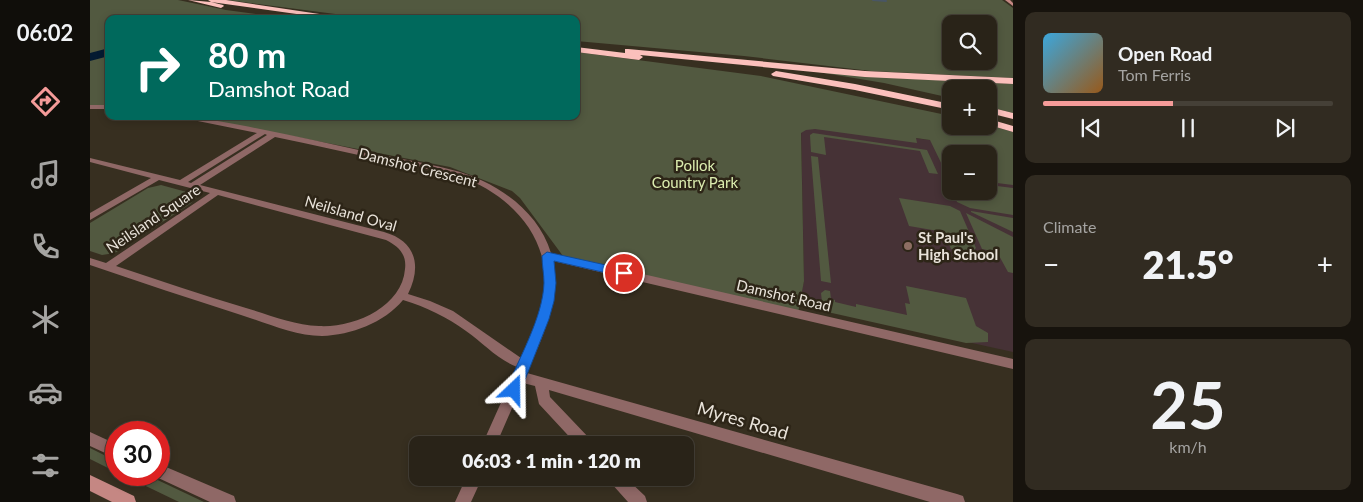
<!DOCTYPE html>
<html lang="en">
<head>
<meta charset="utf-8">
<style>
	:root { --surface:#292318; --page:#312b21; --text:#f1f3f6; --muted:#a5a4a2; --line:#454037; --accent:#f59b99 }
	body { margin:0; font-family:Lato,sans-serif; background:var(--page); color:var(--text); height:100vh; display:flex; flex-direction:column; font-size:19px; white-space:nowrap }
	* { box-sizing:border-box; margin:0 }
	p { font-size:16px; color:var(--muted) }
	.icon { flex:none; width:28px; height:28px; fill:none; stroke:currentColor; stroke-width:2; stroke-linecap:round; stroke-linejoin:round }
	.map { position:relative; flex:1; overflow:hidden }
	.sheet { display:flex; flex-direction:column; gap:12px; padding:12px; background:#17130d; width:350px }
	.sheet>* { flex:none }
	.top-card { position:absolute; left:15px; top:15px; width:475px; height:105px; border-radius:10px; box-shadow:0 2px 8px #0003,0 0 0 1px var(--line); background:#00695c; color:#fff; overflow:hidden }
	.buttons { position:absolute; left:852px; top:15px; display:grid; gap:10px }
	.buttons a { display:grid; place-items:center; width:55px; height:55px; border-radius:10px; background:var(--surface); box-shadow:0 2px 8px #0003,0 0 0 1px var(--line); font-size:25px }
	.speed { position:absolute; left:15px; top:421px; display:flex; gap:10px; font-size:25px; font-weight:700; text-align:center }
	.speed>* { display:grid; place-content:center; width:65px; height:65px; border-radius:50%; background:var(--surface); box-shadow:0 2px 8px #0003,0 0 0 1px var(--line); line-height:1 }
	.speed .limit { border:8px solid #d22; background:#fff; color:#111 }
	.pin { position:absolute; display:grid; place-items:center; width:42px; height:42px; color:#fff; margin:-21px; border:2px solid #fff; border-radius:50%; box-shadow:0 1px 5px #0007 }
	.me { position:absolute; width:55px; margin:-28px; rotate:23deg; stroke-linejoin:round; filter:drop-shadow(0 0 4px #0008) }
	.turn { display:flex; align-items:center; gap:18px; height:105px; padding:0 20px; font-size:22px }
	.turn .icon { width:65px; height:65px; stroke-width:2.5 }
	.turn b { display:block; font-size:35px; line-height:42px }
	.big { font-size:38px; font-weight:800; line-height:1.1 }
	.sheet .widget { flex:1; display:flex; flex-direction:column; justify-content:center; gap:8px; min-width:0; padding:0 18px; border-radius:10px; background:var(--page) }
	.sheet .dial { align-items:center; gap:0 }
	.dial b { font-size:65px; line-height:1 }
	.song { display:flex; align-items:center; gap:15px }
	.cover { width:60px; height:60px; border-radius:8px; background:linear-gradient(135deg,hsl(200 70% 55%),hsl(30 70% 35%)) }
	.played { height:5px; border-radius:2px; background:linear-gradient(90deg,var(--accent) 45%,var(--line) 45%) }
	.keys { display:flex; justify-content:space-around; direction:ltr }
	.heat { display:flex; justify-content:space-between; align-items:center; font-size:28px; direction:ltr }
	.trip { position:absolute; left:319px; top:436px; width:285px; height:50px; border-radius:10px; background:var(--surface); box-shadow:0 2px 8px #0003,0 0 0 1px var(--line); font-weight:800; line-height:50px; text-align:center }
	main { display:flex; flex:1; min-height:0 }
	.tab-bar { display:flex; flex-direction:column; width:90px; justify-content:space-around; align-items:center; background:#100e0a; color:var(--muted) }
	.tab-bar .icon { width:35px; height:35px }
	.tab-bar .current { color:var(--accent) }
	.tab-bar b { font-size:22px; color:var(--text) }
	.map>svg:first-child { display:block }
</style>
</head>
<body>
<main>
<nav class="tab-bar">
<b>06:02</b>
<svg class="icon current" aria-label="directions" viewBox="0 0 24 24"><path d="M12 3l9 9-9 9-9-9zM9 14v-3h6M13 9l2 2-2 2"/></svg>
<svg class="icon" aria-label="music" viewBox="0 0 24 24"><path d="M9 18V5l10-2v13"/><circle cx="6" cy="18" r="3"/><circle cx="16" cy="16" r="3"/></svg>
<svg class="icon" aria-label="phone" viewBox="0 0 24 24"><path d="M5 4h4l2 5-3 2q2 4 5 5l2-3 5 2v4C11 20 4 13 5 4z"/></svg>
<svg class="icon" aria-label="climate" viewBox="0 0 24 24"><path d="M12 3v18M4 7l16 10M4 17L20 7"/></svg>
<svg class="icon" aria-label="car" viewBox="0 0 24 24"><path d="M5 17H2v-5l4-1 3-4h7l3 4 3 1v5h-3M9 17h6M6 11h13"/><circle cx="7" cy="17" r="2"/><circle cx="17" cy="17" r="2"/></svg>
<svg class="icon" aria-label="filters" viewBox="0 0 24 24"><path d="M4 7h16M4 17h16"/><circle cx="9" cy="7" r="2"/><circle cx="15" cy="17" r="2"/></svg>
</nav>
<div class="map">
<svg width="923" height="502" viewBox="0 0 923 502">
	<rect width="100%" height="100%" fill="#372f20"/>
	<path fill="#463236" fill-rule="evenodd" d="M711 123 923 151V352L709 305 714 281ZM861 154H899V191H861Z"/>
	<path fill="#525940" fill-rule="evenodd" d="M0 0H88L136 10 204 19H19V105H0Z
		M138 0H912L923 8V78L781 71 654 56 486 41V19H284ZM861 24H899V61H861Z
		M486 52 671 76 861 116V126L899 125 923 132V185L899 182V154H861V176L857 175 840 140 826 138 827 143 725 129 716 130 711 133 714 281 708 313 473 256 430 198 422 191 360 167 98 116H486Z
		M722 71 807 78 923 84V113L899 107V89H861V98L794 83Z
		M723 133 837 150 848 174 839 173 830 151 734 137 736 155 721 152 720 135Z
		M721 156 728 157 741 283 731 281Z
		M71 185 104 194 107 197 100 204 25 253 12 255 0 251V223L58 188Z
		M899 185 923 188V215L880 208 867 202 863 191H899Z
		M809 198 860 206 870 211 886 248 881 253 861 249 854 232 819 226Z
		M881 211 923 218V232L881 212Z
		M876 213 923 237V273L918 272 907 252 892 249Z
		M816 286 876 298 886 326 898 333V342L876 343 733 311 731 293 735 290 740 291 741 299 745 300V302L766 307V304L817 315 815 303 820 304Z
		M0 448 26 461V472L0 459Z
		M33 475H57L114 502H89Z"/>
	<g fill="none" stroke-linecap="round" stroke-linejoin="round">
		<path stroke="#495664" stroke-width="2" d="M783 0 796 1"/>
		<path fill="#041a31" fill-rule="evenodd" d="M19 48V56L0 61V53Z"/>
		<path fill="#8f6866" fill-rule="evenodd" d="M0 105H19V109H0Z
			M83 116C105 116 128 121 150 125 196 134 241 144 287 154 319 161 365 167 393 181 424 196 451 220 461 253L923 359V369L463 261C471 300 452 338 437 373L867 494 873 496 875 502H840L459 390 460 397 501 440 503 445H487L449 404 445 386 433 383 406 445H392L427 367C407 359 393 343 376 331 357 317 336 307 313 300 294 323 261 335 232 336 205 336 177 323 151 315 101 299 50 282 0 265V258L16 263 120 193 69 180 0 220V213L61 178 0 162V158L90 180 167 133ZM175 134 177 135 101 183 98 182ZM185 137C225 145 264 154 304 163 326 167 349 170 370 177 416 192 456 232 455 282 454 309 442 334 431 358L363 311 340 301 318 294C332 266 326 241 294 232L110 185ZM128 195 296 240C308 246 317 254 315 269 312 307 264 328 229 326 204 325 180 315 156 308 112 295 69 280 26 266Z
			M0 432 26 444V458L0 446Z
			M69 464 144 496 146 502H120L64 476 63 475H69Z
			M376 478H392L381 502H365Z
			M518 478H536L555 496 557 502H538L521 483Z"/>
		<path fill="#c58783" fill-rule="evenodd" d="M915 0H920L923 3V6Z
			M0 475 44 496 46 502H22L0 491Z"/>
		<path fill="#fbc0bc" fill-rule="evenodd" d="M98 0 121 2 118 0H136L263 19H242L121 2 133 5 134 6 131 8Z
			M486 47 535 53V49H538L775 71 923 78V84L775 77 550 55 553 57 549 60 486 52Z
			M686 71 765 84 861 104V110L765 90 683 76 681 74Z
			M899 107 923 113V119L899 113Z
			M899 119 923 126V132L899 125Z"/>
	</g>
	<path fill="#1a73e8" stroke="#114b97" d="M457 252 534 269 540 273 534 277 464 261 466 283 464 301 459 319 431 390 429 395 424 397 418 395 416 390C429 358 453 317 454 283 454 274 452 265 452 256Z"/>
	<circle fill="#8d6e63" stroke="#2d2517" stroke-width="2" cx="818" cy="246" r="5"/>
	<g text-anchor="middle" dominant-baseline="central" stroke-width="5" stroke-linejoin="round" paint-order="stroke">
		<g font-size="15" fill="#dcedaf" stroke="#2d2517">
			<text x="605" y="165">Pollok<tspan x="605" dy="17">Country Park</tspan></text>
		</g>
		<g font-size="15" fill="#e9e3da" stroke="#2d2517">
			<text transform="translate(328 167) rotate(14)">Damshot Crescent</text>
			<text transform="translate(261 213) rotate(16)">Neilsland Oval</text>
			<text transform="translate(63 218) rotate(-34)">Neilsland Square</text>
			<text transform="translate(694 295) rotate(13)">Damshot Road</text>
		</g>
		<g font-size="15" font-weight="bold" fill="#e9e3da" stroke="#2d2517" text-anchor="start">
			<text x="828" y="237">St Paul's<tspan x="828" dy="17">High School</tspan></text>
		</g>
		<g font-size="18" fill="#e9e3da" stroke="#2d2517">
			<text transform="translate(653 420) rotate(16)">Myres Road</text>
		</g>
	</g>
</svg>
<div class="buttons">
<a><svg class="icon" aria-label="search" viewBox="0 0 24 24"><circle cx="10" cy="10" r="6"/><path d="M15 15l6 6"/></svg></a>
<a>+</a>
<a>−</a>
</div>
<div class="speed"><div class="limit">30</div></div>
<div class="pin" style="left:534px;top:273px;background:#d93025"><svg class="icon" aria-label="arrive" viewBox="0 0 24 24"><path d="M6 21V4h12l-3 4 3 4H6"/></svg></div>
<svg class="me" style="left:424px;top:390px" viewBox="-20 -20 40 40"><path d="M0-17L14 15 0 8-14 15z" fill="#1a73e8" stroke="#fff" stroke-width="4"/></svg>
<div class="trip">06:03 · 1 min · 120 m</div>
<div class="top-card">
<div class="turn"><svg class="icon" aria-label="right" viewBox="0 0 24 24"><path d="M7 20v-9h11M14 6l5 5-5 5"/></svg><div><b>80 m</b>Damshot Road</div></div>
</div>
</div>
<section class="sheet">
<div class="widget">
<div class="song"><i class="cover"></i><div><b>Open Road</b><p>Tom Ferris</p></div></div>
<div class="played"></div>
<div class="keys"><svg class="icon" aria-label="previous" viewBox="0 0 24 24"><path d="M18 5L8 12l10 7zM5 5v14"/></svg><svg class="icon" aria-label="pause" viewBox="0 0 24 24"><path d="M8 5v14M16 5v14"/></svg><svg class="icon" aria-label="next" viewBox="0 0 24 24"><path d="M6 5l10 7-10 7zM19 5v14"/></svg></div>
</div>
<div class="widget"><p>Climate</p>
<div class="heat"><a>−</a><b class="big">21.5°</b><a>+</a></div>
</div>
<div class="widget dial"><b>25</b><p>km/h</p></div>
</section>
</main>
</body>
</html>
